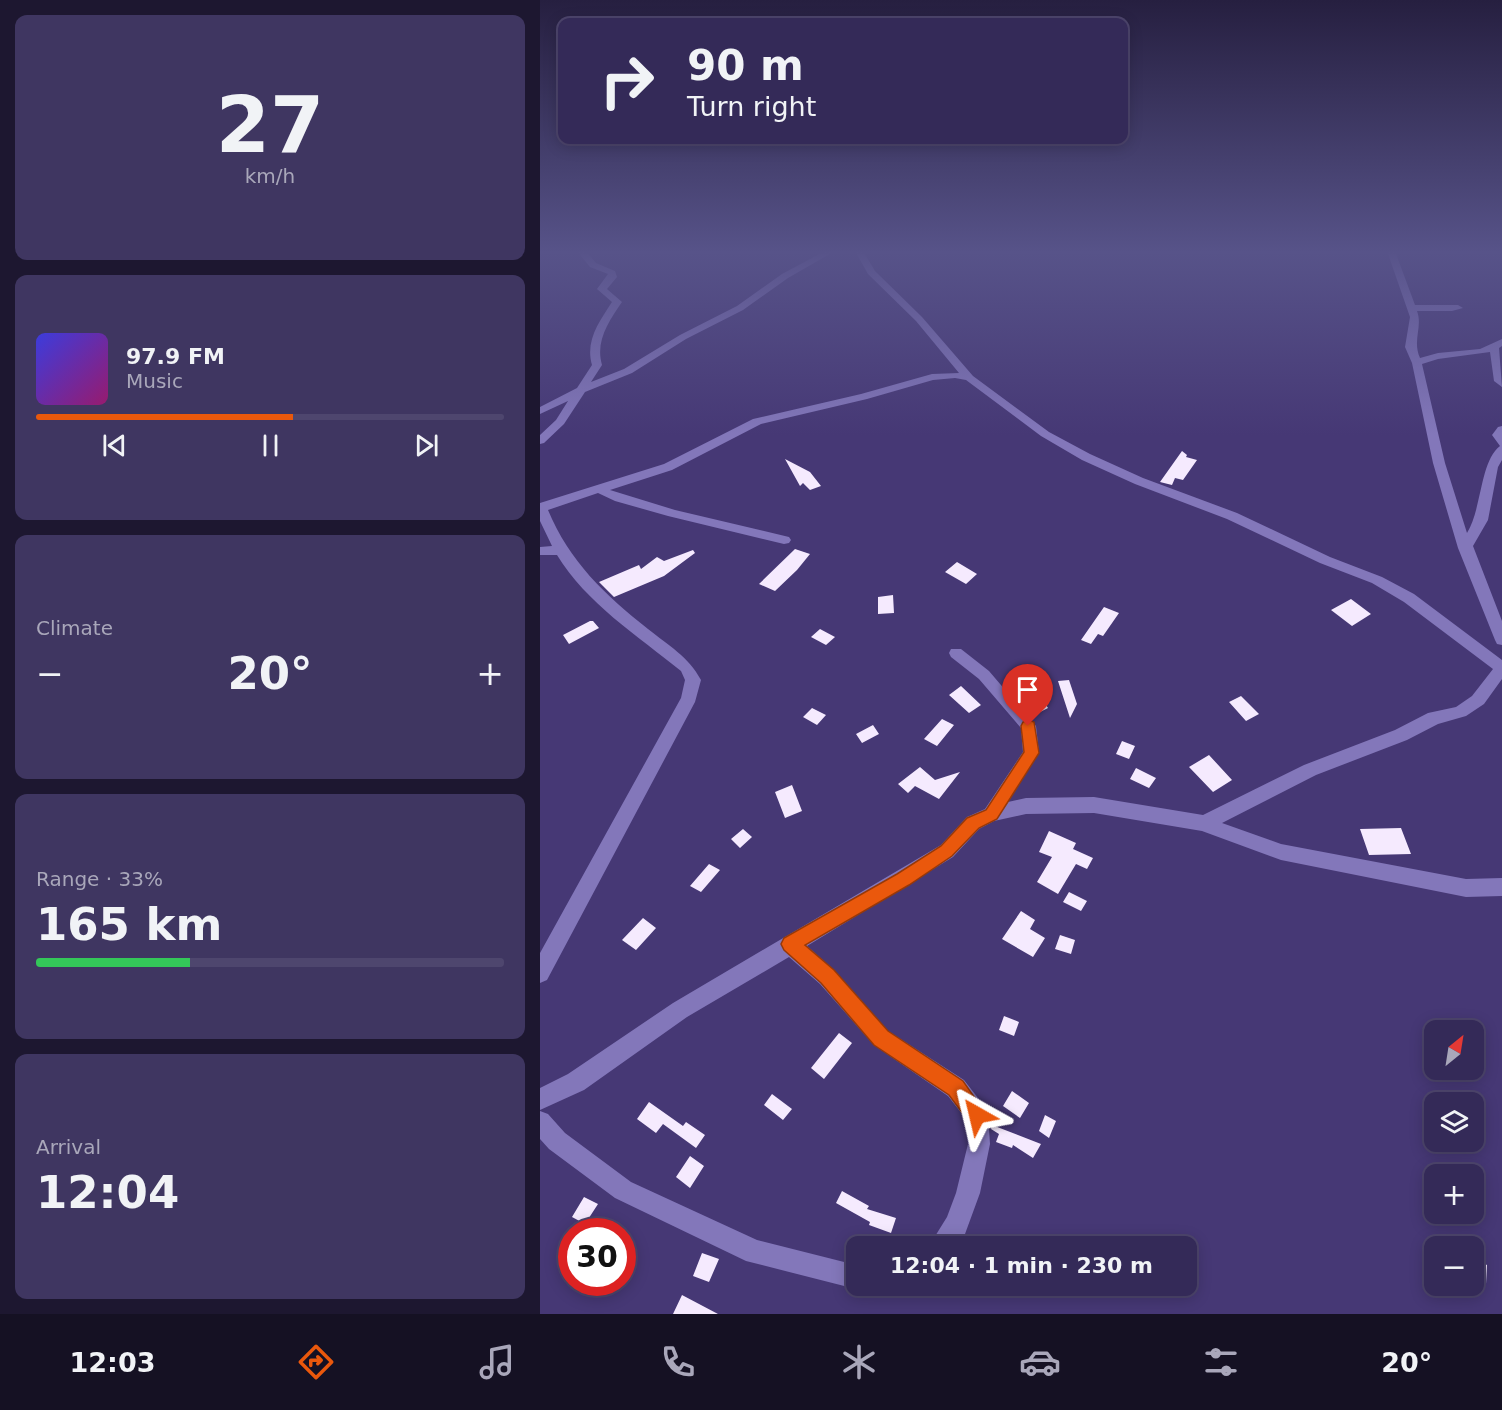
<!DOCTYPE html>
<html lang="en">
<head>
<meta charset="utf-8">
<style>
	:root { --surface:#342a58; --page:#3f3661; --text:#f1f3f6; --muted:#a9a7ba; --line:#4e466e; --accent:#ea580c }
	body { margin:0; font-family:"DejaVu Sans",sans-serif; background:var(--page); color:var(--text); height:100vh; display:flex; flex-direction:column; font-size:22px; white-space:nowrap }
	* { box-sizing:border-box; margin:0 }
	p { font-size:20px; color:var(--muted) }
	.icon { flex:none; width:33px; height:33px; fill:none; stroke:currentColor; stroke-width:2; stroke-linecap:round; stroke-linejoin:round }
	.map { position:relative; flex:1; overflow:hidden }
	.drawer { display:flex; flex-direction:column; gap:15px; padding:15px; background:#1d1730; width:540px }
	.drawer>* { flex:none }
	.banner { position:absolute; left:18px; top:18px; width:570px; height:126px; border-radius:12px; box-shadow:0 3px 15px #0003,0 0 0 2px var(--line); background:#342a58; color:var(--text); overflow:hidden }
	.needle { width:39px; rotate:30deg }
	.fabs { position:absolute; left:884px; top:1020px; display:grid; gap:12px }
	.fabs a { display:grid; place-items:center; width:60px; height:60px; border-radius:12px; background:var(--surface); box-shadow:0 3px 15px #0003,0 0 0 2px var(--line); font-size:30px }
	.speed { position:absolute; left:18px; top:1218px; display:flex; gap:12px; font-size:30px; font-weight:700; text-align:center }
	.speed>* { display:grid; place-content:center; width:78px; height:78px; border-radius:50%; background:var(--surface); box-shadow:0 3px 15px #0003,0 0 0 2px var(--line); line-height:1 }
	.speed .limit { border:9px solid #d22; background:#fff; color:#111 }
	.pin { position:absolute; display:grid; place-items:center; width:51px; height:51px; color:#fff; margin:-62px -26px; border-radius:50% 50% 50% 0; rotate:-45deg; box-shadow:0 0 6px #0007 }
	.pin .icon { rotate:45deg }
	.me { position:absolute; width:66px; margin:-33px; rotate:323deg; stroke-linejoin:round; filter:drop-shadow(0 0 4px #0008) }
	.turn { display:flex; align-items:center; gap:21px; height:126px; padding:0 30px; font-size:27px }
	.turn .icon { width:78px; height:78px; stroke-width:2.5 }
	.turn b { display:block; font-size:42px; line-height:51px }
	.big { font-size:45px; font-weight:700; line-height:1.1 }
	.drawer .tile { flex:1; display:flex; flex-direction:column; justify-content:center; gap:9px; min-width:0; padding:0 21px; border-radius:12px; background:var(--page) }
	.drawer .dial { align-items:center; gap:0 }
	.dial b { font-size:78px; line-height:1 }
	.song { display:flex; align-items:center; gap:18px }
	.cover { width:72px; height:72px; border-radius:9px; background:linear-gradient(135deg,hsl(240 70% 55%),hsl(320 70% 35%)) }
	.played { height:6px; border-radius:3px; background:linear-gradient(90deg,var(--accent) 55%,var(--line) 55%) }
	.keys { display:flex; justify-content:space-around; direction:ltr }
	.heat { display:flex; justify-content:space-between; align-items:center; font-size:33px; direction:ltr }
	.charge { height:9px; border-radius:4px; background:linear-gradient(90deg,#34c759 33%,var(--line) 0) }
	.trip { position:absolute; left:306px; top:1236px; width:351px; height:60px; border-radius:12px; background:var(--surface); box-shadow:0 3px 15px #0003,0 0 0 2px var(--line); font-weight:700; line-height:60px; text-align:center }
	.menu { display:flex; height:96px; justify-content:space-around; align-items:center; background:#151123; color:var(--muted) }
	.menu .icon { width:42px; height:42px }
	.menu .active { color:var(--accent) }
	.menu b { font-size:27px; color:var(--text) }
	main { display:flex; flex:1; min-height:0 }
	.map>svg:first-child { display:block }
</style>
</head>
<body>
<main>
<section class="drawer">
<div class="tile dial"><b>27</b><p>km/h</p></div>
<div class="tile">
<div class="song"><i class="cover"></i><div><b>97.9 FM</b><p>Music</p></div></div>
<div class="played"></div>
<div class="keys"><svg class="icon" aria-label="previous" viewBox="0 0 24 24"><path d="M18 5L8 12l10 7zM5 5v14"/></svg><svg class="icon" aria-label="pause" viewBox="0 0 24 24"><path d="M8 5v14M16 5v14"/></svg><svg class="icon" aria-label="next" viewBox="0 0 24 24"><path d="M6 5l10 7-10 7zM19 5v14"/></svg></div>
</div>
<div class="tile"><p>Climate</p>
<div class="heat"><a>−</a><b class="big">20°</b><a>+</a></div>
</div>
<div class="tile"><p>Range · 33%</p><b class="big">165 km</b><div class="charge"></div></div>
<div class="tile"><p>Arrival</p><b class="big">12:04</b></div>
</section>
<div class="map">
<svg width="962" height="1314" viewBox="0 0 962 1314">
	<rect width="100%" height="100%" fill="#463875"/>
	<path fill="#f5eafe" d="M642 451 647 455 646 457 657 460 643 480 635 478 632 485 620 482Z
		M245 459 270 472 281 486 270 490 263 483 260 486Z
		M255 549 270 554 257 570 235 591 219 584Z
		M153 550 155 553 124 576 74 597 59 582 99 565 101 569 117 557 124 561Z
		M417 562 437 574 426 584 405 572Z
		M353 595 354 613 338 614V597Z
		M811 599 831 614 812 626 791 610Z
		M564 607 579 613 563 636 558 634 551 644 541 640Z
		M50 621H53L59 628 29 644 23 635Z
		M280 629 295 637 286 645 271 637Z
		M529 680 537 704 530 718 518 681Z
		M421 686 441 705 429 713 409 695Z
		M500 696 508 708 498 713 489 700Z
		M701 696 719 714 706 721 689 702Z
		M272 708 286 715 277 725 263 717Z
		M402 719 414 725 397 746 384 739Z
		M333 725 339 734 322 743 316 734Z
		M582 741 595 746 589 759 576 754Z
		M669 755 692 780 673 792 649 767Z
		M380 767 395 780 420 772 399 799 375 786 368 793 358 784Z
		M596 768 616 778 609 788 590 779Z
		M252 785 262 811 245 818 235 792Z
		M861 828 871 854 829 855 820 829Z
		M203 829 212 837 200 848 191 839Z
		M509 831 536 843 533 849 553 858 547 869 536 864 518 894 497 882 512 857 499 852Z
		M169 864 180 870 161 892 150 886Z
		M529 892 547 901 541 911 523 902Z
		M481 911 495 920 490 929 505 938 493 957 462 939Z
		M103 918 116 928 96 950 82 940Z
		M520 935 535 940 531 954 515 949Z
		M464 1016 479 1022 474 1036 459 1030Z
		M299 1033 312 1043 284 1079 271 1068Z
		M472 1091 489 1103 480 1118 463 1106Z
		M232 1094 252 1109 243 1120 224 1105Z
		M109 1102 143 1126 146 1122 165 1135 156 1148 123 1124 116 1133 97 1119Z
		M505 1115 516 1121 509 1138 499 1131Z
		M452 1125 501 1144 493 1158 473 1145 472 1148 456 1142 459 1134 451 1129Z
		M150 1156 164 1166 150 1188 136 1177Z
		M302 1191 329 1206 327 1209 356 1218 351 1233 329 1225 330 1222 296 1203Z
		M44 1197 58 1204 45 1224 32 1217Z
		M162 1253 179 1259 169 1282 153 1276Z
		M933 1258 947 1265 946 1284 933 1277Z
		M142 1295 178 1314H133Z"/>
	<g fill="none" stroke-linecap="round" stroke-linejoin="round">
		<path fill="#8377ba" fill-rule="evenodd" d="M37 251H46L56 263 75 271 77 277 67 289 82 302C69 321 55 341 62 365L51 382 84 369 140 335 197 306 242 274 285 251H295L248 278 203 310 146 339 92 373 45 392 24 424 4 443 0 444V435L16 420 28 401 0 414V407L37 388 52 365C45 341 59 322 72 302L57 289 68 274 50 267Z
			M315 251H323L335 271 382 317 433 376 509 432 550 454 603 478 697 513 790 557 842 577 874 594 962 660V679L944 704 926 716 898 724 867 740 776 775 682 823 741 844 926 879 962 878V896L926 897 741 860 662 831 554 813 486 814 454 821 439 829 413 857 267 946 294 970 348 1031 424 1080 445 1107 448 1115 450 1144 440 1193 425 1234 415 1246H389L407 1217 416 1193 428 1144 426 1119 408 1096 334 1045 280 984 249 957 147 1017 44 1090 0 1110V1088L28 1074 133 1003 401 845 427 817 445 809 483 752 481 728 439 679 411 657 409 653 411 649H421L449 671 496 726 499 753 468 802 486 798 554 797 663 815 764 765 855 730 888 713 916 707 932 696 953 669 864 602 832 583 780 563 687 519 595 484 542 460 501 436 426 380 415 378 393 380 327 399 221 424 132 470 70 490 135 510 249 537 251 540 249 543 244 544 128 516 75 501 58 493 8 510C29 561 65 595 108 629 129 646 148 656 161 680L155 702 7 980 0 983V953L141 698 145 680 141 671C98 636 46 603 17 555H0V547L12 546 0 521V503L124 464 213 419 321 394 392 374 419 373 376 321 328 274Z
			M847 251H855L875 305H918L923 308 912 311H877C883 327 872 340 880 358L898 353 940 349 962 339V346L959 348 962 387 954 381 950 352 898 359 882 364 905 463 927 533C942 509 940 461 960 446L952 435 958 427 962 426V460L958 467 948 520 933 546 962 621V645L957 644 955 640 918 548 893 463 872 363 865 347 870 317Z
			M0 1111 8 1114 25 1133 91 1182 217 1240 316 1265V1286H325L316 1289 206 1261 75 1198 9 1149 0 1139Z"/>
	</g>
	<linearGradient id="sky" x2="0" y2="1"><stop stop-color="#261f40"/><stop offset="0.58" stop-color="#575389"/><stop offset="1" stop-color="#575389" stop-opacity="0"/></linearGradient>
	<rect width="962" height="435" fill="url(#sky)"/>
	<path fill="#ea580c" stroke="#983908" stroke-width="1.5" d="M488 720 494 722 499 753 457 819 439 828 412 856 369 885 265 945 294 970 348 1031 423 1081 447 1115 444 1122 437 1125 429 1122 409 1095 334 1045 281 983 244 950 241 944 244 938 357 874 401 846 427 818 446 810 484 752 481 726 483 722Z"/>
</svg>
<div class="fabs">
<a><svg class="needle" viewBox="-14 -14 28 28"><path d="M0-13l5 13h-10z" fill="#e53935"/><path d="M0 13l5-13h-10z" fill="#a9a7ba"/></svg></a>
<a><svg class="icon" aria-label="layers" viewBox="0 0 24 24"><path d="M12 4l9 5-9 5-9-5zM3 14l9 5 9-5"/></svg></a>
<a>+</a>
<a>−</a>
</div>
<div class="speed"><div class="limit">30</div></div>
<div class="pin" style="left:488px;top:726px;background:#d93025"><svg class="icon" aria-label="arrive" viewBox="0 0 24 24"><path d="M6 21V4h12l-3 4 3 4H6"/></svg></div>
<svg class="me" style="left:437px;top:1115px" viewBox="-20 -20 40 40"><path d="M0-17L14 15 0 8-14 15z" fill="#ea580c" stroke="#fff" stroke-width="4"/></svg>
<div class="trip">12:04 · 1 min · 230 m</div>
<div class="banner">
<div class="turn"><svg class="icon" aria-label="right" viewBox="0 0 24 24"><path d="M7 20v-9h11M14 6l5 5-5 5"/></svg><div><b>90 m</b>Turn right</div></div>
</div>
</div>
</main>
<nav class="menu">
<b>12:03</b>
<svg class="icon active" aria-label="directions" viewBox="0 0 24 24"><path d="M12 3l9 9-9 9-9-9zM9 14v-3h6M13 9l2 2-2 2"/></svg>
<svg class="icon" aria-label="music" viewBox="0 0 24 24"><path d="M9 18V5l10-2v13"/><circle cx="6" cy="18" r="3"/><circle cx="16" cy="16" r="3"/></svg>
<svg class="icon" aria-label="phone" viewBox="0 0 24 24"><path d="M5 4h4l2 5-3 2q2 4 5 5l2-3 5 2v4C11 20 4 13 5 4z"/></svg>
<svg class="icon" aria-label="climate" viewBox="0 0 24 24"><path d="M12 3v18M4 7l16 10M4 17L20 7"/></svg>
<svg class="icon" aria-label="car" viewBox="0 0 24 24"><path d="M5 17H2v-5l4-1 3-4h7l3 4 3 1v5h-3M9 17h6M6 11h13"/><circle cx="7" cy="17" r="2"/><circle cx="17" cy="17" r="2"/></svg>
<svg class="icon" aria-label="filters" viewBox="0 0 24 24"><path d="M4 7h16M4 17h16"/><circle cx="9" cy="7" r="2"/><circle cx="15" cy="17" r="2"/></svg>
<b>20°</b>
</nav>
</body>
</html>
